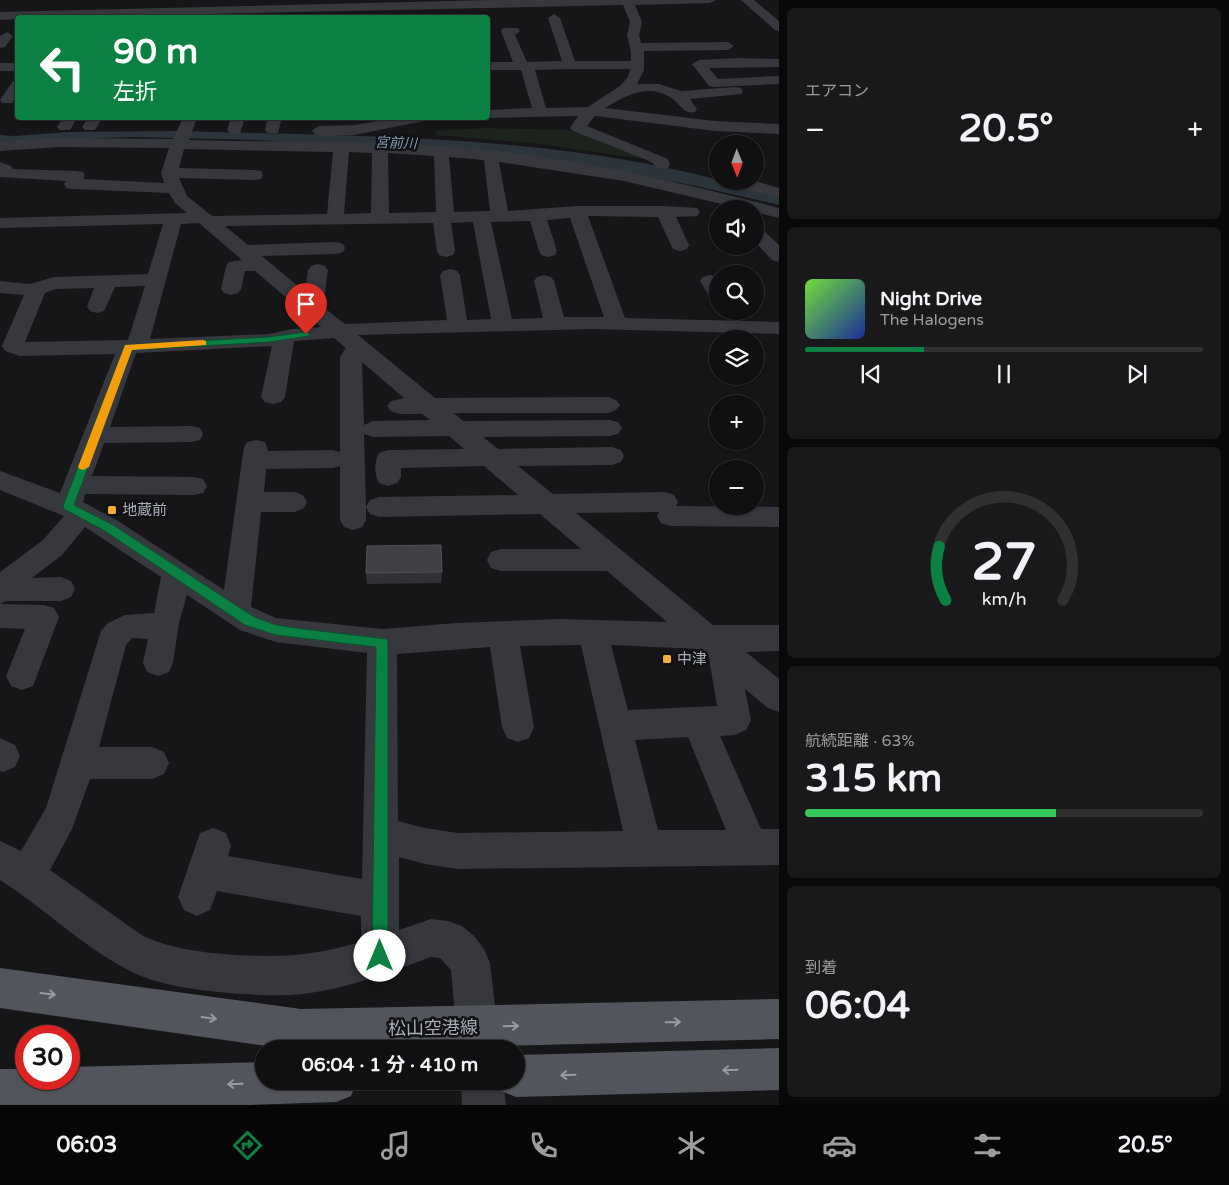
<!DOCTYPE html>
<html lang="ja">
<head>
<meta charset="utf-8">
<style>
	:root { --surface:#101012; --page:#19191b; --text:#f1f3f6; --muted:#9c9d9f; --line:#303032; --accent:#0b8043 }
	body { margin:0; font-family:"Varela Round","Noto Sans JP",sans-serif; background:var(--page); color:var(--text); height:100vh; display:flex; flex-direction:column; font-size:19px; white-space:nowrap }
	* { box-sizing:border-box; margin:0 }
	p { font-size:16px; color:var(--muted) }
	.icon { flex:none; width:28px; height:28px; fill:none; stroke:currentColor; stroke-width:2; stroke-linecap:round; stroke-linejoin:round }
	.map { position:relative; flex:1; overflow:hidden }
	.side { display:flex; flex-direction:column; gap:8px; padding:8px; background:#09090a; width:450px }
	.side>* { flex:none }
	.guide { position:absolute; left:15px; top:15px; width:475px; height:105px; border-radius:5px; box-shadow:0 1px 4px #0004,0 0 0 1px var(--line); background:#0b8043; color:#fff; overflow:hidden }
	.needle { width:32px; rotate:179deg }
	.buttons { position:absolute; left:709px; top:135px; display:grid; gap:10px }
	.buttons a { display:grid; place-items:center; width:55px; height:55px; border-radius:50%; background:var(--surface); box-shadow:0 1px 4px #0004,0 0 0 1px var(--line); font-size:25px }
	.speed { position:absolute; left:15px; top:1025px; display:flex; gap:10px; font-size:25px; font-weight:700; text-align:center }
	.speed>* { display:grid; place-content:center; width:65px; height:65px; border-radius:50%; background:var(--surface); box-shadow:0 1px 4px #0004,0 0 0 1px var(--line); line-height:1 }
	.speed .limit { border:8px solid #d22; background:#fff; color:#111 }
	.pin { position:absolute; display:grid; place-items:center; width:42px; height:42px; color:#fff; margin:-51px -21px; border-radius:50% 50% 50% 0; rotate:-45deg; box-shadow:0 0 5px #0007 }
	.pin .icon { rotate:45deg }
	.me { position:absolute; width:55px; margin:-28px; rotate:0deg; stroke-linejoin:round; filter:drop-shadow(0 0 4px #0008) }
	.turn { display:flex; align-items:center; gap:18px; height:105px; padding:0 15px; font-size:22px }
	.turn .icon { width:65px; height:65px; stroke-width:2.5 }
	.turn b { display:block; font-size:35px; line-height:42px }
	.big { font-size:38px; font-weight:700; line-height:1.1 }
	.side .card { flex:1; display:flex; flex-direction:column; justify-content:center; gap:8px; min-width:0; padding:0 18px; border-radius:8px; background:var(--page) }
	.side .dial { align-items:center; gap:0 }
	.dial svg { height:130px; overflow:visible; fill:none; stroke:var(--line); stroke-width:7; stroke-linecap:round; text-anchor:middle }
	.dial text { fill:var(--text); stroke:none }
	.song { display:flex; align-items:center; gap:15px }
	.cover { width:60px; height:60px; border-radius:8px; background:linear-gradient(135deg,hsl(100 70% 55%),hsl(230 70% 35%)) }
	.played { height:5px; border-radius:2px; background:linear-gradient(90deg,var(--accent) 30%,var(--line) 30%) }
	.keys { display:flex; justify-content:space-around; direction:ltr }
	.heat { display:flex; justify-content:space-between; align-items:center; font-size:28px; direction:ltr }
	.charge { height:8px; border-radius:4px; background:linear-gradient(90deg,#34c759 63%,var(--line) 0) }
	.trip { position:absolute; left:255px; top:1040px; width:270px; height:50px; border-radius:25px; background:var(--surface); box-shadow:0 1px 4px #0004,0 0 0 1px var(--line); font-weight:700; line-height:50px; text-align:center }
	.tab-bar { display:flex; height:80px; justify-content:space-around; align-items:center; background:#060607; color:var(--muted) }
	.tab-bar .icon { width:35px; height:35px }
	.tab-bar .current { color:var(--accent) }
	.tab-bar b { font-size:22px; color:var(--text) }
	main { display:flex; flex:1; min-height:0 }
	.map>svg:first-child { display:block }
</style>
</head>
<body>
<main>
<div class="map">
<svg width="779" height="1105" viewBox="0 0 779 1105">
	<rect width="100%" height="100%" fill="#161618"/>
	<path fill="#1c231d" d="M483 128 566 130 583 134 651 160 532 143 437 135 436 131Z"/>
	<path fill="#2c353c" d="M174 131C377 137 585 133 779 198V205L696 186 590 166 258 140 131 137 0 142V135L14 136 68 132Z"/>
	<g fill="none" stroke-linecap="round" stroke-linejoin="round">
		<path fill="#37383d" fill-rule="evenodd" d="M491 0H716L710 3 635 5 642 22 639 35 641 43 728 42 734 46 728 50 644 51V70L637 84H659L681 91 736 87 741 88 743 91 741 94 690 99 697 109 695 112C683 115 680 103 670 97 648 83 624 96 605 108L715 121 779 124V134L715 131 595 116 587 126 668 159 670 165 668 168H656L654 164 647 160 573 131 570 128 578 116 488 118H484H488V110L532 108 521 70H488V62H513L501 31 503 28H518L520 31 515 35 527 62 562 61 548 18 554 14 560 18 575 61H631V52L627 35 630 22 623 5 18 18V19L0 20V12ZM572 69H630L628 77 620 86 588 107 546 108 535 70Z
			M741 0H754L779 21V31L775 30Z
			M7 32 13 36 5 47 0 48V36Z
			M738 58 779 59V67L709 68 718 79 779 76V84L714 87 709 86 692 64 699 60Z
			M0 63H18V71H0Z
			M18 80C18 90 18 95 12 103H2L0 100 13 81Z
			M63 118H77L70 130H60L57 127Z
			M88 118H102L95 130H85L82 127Z
			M183 118H197L189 140C280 143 372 140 464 148 571 157 676 181 779 208V218L755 212V209H743L624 181 499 162 508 211 577 206H664L697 208 700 212 697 216 676 217 689 245 687 249 680 251 673 249 671 245 658 217 588 216 625 318 779 322V334L592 329 358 335 435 398 608 397 616 400 620 405 616 410 608 413H454L463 421 610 420 618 422 622 428 618 434 610 436 483 437 498 449 612 447 621 450 624 456 621 462 612 465 518 466 553 494 665 492 674 495 678 502 676 506 779 507V527L670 526 661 523 657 516 659 512 576 513 713 625H779V651L746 652 779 679V712L768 708 745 689 751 720 746 730 735 735 720 736 761 829H779V865L458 869 425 864 399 857V930L431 919 448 921 462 926 474 936 484 949 490 963 500 1049H458L451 970 440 958 431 957C390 972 347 989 303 994 272 997 239 994 208 991 178 987 147 982 121 966 79 943 41 906 0 880V841L21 851 46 808 101 631 108 623 125 615 154 613 161 577 85 527 62 555 32 578 61 577 71 581 75 589 71 597 61 601H6L0 604V572L43 540 64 516 0 490V471L60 493 115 354 20 356 5 351 2 346 24 295 0 293V281L30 284 54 277 148 274 163 224 0 228V218L187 213 175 203 169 193 72 189 66 188 64 184 66 181 0 177V162L11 166 13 169 77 171 83 172 85 176 83 179 164 183 161 173 169 148 60 147 0 151V141L60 138 173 139ZM184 149 333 152 327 214 212 216 187 196 179 178 255 180 261 179 263 175 261 171 255 170 179 168ZM349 152 372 153 371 213 344 214ZM388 153 434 156 436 212 389 213ZM449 157 484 160 490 211 454 212ZM570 218 604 317H564L554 281 551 277 544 275 537 277 534 281 543 318 512 319 491 222 530 221 539 251 541 255 548 257 555 255 557 251 547 220ZM473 222 491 319 467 320 460 275 457 271 450 269 443 271 440 275 447 320 345 324 323 307 328 270 325 266 318 264 311 266 308 270 305 292 262 256 336 254 343 252 345 248 343 244 336 242 248 245 225 226 433 223 437 251 439 255 446 257 453 255 455 251 451 223ZM199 223 242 260 229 262 226 266 221 289 224 293 231 295 238 293 241 289 245 271H255L321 327 292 329 269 334 150 339 181 224ZM145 286 128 340 25 342 45 293 56 289 94 288 87 307 90 311 97 313 104 311 115 287ZM334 338 346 348 340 357V452L333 450 268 451 265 442 256 440 247 442 244 448 242 460 224 590 118 521 83 502 85 494 194 495 203 493 207 486 203 479 194 477 92 476 104 443 191 442 200 440 203 434 200 428 191 426 110 427 136 353 272 346 261 397 265 402 273 404 281 402 285 397 294 341ZM362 362 404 398 391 401 387 406 391 411 399 414H422L430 420 373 421 364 425ZM364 434 373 437 449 436 464 449 388 450 379 453C374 462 374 474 379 483L388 486 397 483 401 477V468L484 466 518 495 379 497 370 500 366 507ZM340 466V520L344 527 353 530 362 527 366 520V507L370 514 379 517 540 514 581 549H501L491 552 487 560 491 568 501 571H607L667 622 560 619 457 623 382 629 276 618 251 607 261 512H294L303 509 307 502 303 495 294 492H264L266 469 333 468ZM187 595 240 630 276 642 367 653 362 879 228 856 231 846 226 833 213 828 200 833 178 897 184 910 197 916 210 910 217 891 361 916V942C342 947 323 952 304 954 263 959 175 955 140 934L50 870 72 829 90 779H152L164 774 169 763 164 752 152 747H99L126 645 132 638 148 639 143 663 147 672 158 676 169 672 173 663 179 623ZM581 645 623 831 458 833 425 828 398 821 397 654 490 647 502 727 507 738 518 742 529 738 534 727 520 646ZM611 645 699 649 709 658 717 706 628 710ZM688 737 726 830H658L635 740Z
			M231 118H245L240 133H230L227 130Z
			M268 118H282L278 133H268L265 130Z
			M397 118H426L424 121 354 135 320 136 315 134 312 131 315 128 320 126 354 125Z
			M727 181H755L779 188V198L729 185Z
			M755 227 761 228 779 245V262L772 260 755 242Z
			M710 275 718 278V301L711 299 700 281 703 277Z
			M0 604 44 605 54 608 59 617 33 686 22 690 11 686 6 676 25 629 0 628Z
			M0 738 15 745 20 756 15 767 3 772 0 771Z
			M461 1081H503L506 1105H462Z"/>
		<path fill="#53555c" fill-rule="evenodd" d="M0 968 301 1009 779 999V1039L381 1049H288L0 1008Z
			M779 1048V1090L516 1097 501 1091 497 1081H516V1055Z
			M264 1062V1081H357L351 1096 336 1102 249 1105H0V1069H26V1079H69V1067Z"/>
	</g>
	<path fill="#323236" d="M442 572 441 583 367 584 366 573Z"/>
	<path fill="#3f3f44" stroke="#4f5156" d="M441 545 442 572 366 573 367 546Z"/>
	<defs><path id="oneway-shaft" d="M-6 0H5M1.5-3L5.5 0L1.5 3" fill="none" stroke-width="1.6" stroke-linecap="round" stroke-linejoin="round" transform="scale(1.25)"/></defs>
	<g stroke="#979ba6">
		<use href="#oneway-shaft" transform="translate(48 994) rotate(7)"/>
		<use href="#oneway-shaft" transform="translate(209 1018) rotate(8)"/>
		<use href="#oneway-shaft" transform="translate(673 1022) rotate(-1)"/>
		<use href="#oneway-shaft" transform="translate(511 1026) rotate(-1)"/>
		<use href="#oneway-shaft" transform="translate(730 1070) rotate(178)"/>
		<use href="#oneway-shaft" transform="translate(568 1075) rotate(178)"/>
		<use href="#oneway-shaft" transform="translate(235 1084) rotate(178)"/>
	</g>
	<path fill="#0b8043" stroke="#07532c" d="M306 332 310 334 309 336 269 342 132 350 74 505 113 525 254 617 276 625 303 629 387 639 388 642V956L386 962 380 964 374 962 372 956 376 647 276 635 245 625 105 531 64 509 63 506 125 345 269 337Z"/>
	<path fill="#f59e0b" d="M203 340 206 341V345L132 350 89 467 83 470 80 469 78 467 125 345Z"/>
	<g fill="#f2b134" stroke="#111113" stroke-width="2">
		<rect x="107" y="505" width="10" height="10" rx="2.5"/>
		<rect x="662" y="654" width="10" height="10" rx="2.5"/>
	</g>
	<g text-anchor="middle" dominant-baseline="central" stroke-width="5" stroke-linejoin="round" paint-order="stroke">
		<g font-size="14" font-style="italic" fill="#7f9bb3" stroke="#111113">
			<text transform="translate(396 143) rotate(2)">宮前川</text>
		</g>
		<g font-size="15" fill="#a8adb8" stroke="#111113" text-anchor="start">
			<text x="122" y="510">地蔵前</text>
			<text x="677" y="659">中津</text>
		</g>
		<g font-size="18" fill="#a8adb8" stroke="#111113">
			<text transform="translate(433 1028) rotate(-1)">松山空港線</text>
		</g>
	</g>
</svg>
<div class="buttons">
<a><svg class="needle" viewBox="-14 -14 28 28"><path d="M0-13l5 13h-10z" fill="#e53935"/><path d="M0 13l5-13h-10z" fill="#9c9d9f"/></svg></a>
<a><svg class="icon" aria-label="sound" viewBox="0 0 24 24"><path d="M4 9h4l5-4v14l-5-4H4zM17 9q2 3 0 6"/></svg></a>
<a><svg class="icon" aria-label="search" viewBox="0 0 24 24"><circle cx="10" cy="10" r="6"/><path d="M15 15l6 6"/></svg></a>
<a><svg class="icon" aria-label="layers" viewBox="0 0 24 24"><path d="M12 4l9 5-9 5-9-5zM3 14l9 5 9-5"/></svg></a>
<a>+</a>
<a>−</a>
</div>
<div class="speed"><div class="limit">30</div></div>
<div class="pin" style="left:306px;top:334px;background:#d93025"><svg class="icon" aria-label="arrive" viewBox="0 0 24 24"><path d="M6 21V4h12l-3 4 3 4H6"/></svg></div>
<svg class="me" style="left:380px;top:956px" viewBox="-20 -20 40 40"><circle r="19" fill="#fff"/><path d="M0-13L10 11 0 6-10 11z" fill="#0b8043"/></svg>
<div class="trip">06:04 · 1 分 · 410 m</div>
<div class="guide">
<div class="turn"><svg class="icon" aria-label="left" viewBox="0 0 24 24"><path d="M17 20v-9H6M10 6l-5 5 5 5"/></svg><div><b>90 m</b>左折</div></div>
</div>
</div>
<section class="side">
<div class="card"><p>エアコン</p>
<div class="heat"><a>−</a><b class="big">20.5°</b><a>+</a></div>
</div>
<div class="card">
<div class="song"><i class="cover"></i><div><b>Night Drive</b><p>The Halogens</p></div></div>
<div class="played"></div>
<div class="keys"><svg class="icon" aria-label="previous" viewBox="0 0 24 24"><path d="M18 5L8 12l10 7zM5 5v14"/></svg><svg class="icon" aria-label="pause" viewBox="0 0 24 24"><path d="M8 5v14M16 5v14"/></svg><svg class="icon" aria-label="next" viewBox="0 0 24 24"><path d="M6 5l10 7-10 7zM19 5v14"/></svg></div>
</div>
<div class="card dial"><svg viewBox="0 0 100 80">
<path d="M14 69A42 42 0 1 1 86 69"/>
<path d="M14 69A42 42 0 0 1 10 36" stroke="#0b8043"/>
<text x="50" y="56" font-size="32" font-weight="700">27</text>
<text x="50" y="72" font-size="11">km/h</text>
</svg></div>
<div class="card"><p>航続距離 · 63%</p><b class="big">315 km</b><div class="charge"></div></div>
<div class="card"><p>到着</p><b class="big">06:04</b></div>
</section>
</main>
<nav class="tab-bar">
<b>06:03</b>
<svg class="icon current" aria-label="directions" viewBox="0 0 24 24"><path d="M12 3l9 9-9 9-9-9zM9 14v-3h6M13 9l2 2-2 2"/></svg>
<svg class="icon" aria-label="music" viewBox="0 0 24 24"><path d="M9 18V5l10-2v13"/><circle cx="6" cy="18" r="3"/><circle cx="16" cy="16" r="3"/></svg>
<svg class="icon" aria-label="phone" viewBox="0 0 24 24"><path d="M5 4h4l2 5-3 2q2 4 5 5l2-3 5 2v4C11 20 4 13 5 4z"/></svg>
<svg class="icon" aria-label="climate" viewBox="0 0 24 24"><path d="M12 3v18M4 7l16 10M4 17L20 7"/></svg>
<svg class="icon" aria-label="car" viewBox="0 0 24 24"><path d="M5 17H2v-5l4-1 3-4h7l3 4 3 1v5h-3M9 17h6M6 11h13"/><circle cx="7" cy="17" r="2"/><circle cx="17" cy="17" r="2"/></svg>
<svg class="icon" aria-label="filters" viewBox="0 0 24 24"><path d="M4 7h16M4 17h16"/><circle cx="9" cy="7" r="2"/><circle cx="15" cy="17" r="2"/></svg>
<b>20.5°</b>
</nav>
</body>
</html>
